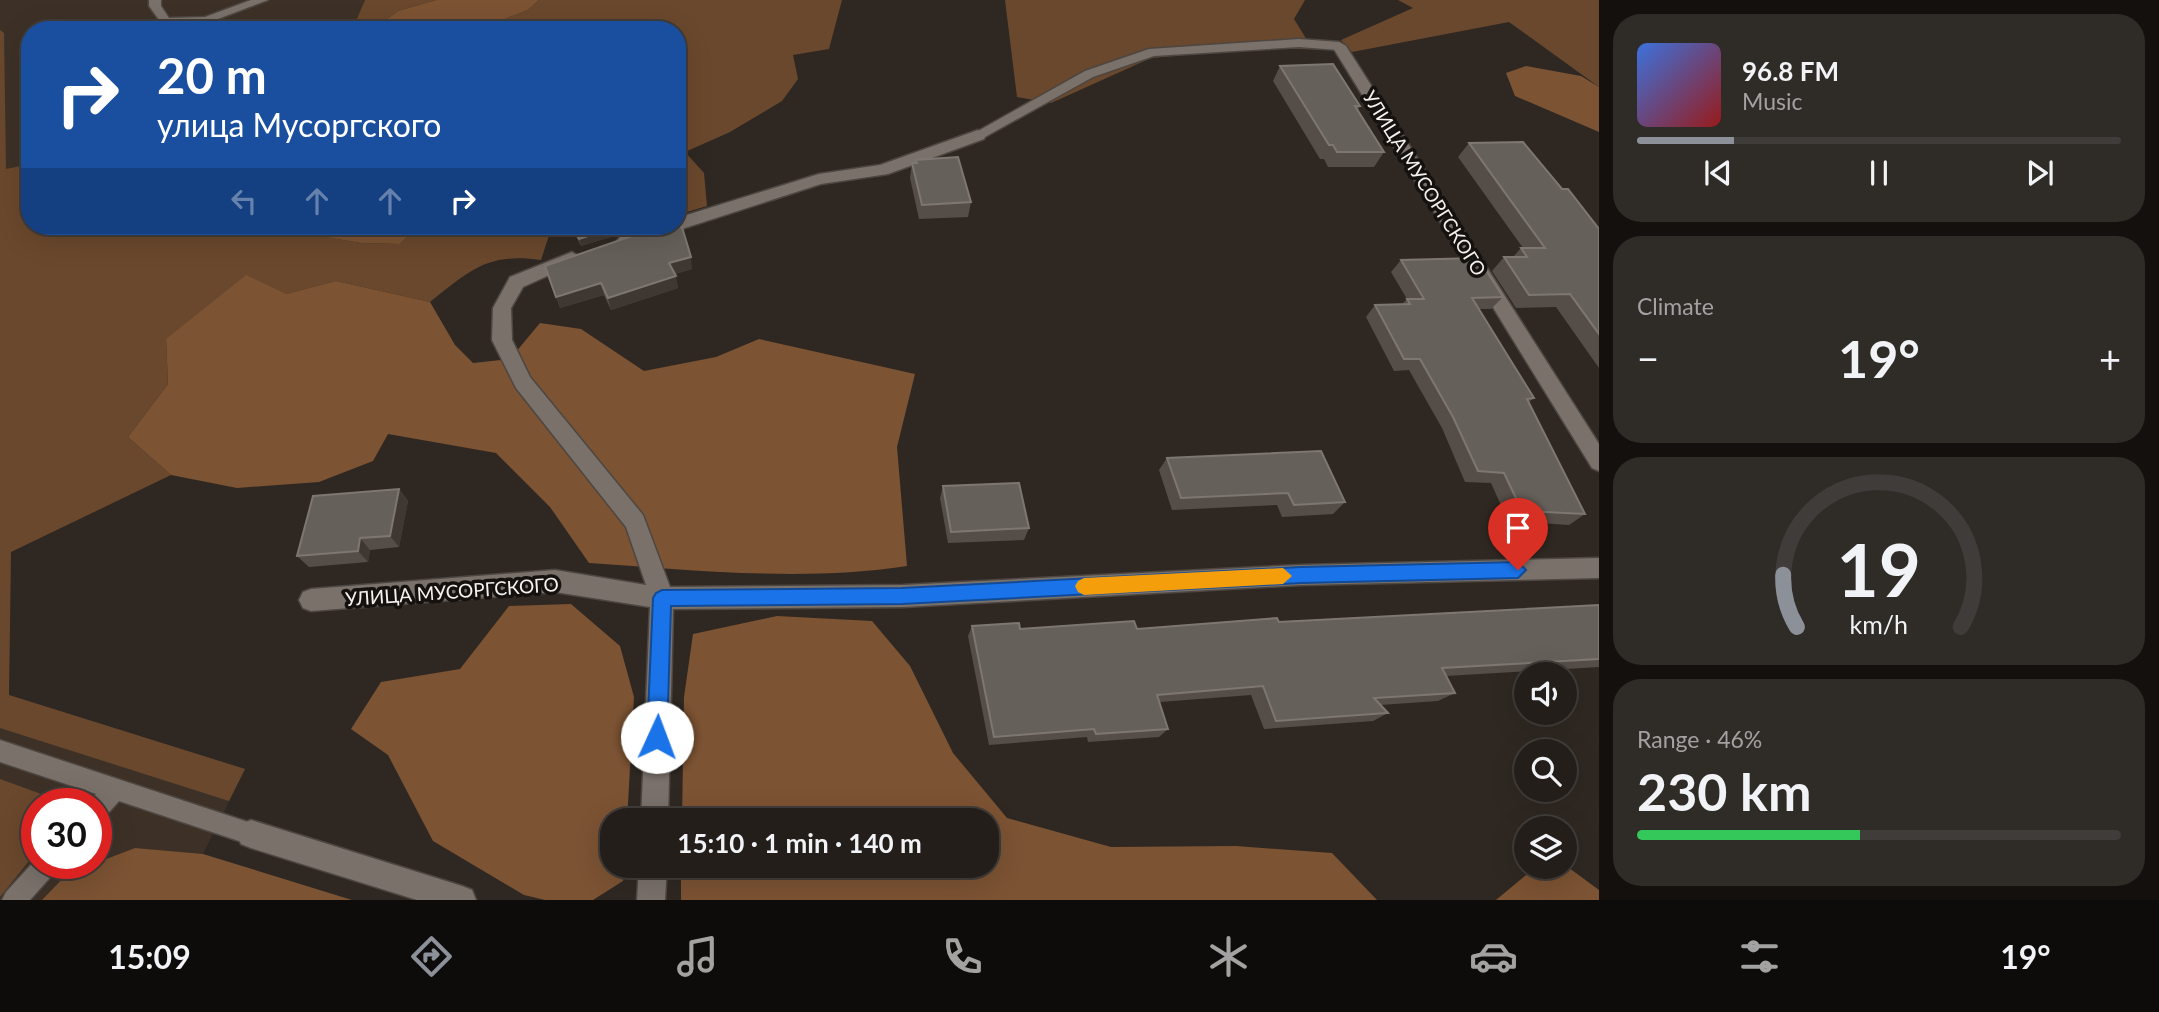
<!DOCTYPE html>
<html lang="en">
<head>
<meta charset="utf-8">
<style>
	:root { --surface:#231e1a; --page:#2f2b27; --text:#f1f3f6; --muted:#a3a2a2; --line:#403c39; --accent:#8c9099 }
	body { margin:0; font-family:Lato,sans-serif; background:var(--page); color:var(--text); height:100vh; display:flex; flex-direction:column; font-size:26px; white-space:nowrap }
	* { box-sizing:border-box; margin:0 }
	p { font-size:23px; color:var(--muted) }
	.icon { flex:none; width:38px; height:38px; fill:none; stroke:currentColor; stroke-width:2; stroke-linecap:round; stroke-linejoin:round }
	.map { position:relative; flex:1; overflow:hidden }
	.side { display:flex; flex-direction:column; gap:14px; padding:14px; background:#13100e; width:560px }
	.side>* { flex:none }
	.top-card { position:absolute; left:21px; top:21px; width:665px; height:214px; border-radius:28px; box-shadow:0 7px 28px #0002,0 0 0 2px var(--line); background:#1a4fa0; color:#fff; overflow:hidden }
	.tools { position:absolute; left:1514px; top:662px; display:grid; gap:14px }
	.tools a { display:grid; place-items:center; width:63px; height:63px; border-radius:50%; background:var(--surface); box-shadow:0 7px 28px #0002,0 0 0 2px var(--line); font-size:35px }
	.speed { position:absolute; left:21px; top:788px; display:flex; gap:14px; font-size:35px; font-weight:700; text-align:center }
	.speed>* { display:grid; place-content:center; width:91px; height:91px; border-radius:50%; background:var(--surface); box-shadow:0 7px 28px #0002,0 0 0 2px var(--line); line-height:1 }
	.speed .limit { border:10px solid #d22; background:#fff; color:#111 }
	.pin { position:absolute; display:grid; place-items:center; width:60px; height:60px; color:#fff; margin:-72px -30px; border-radius:50% 50% 50% 0; rotate:-45deg; box-shadow:0 0 7px #0007 }
	.pin .icon { rotate:45deg }
	.me { position:absolute; width:77px; margin:-38px; rotate:2deg; stroke-linejoin:round; filter:drop-shadow(0 0 5px #0008) }
	.turn { display:flex; align-items:center; gap:24px; height:147px; padding:0 21px; font-size:32px }
	.turn .icon { width:91px; height:91px; stroke-width:2.5 }
	.turn b { display:block; font-size:49px; line-height:60px }
	.lanes { display:flex; align-items:center; height:66px; padding:0 21px; background:#0003; justify-content:center; gap:35px; direction:ltr }
	.lanes .off { opacity:.35 }
	.big { font-size:52px; font-weight:700; line-height:1.1 }
	.side .widget { flex:1; display:flex; flex-direction:column; justify-content:center; gap:10px; min-width:0; padding:0 24px; border-radius:28px; background:var(--page) }
	.side .dial { align-items:center; gap:0 }
	.dial svg { height:182px; overflow:visible; fill:none; stroke:var(--line); stroke-width:7; stroke-linecap:round; text-anchor:middle }
	.dial text { fill:var(--text); stroke:none }
	.song { display:flex; align-items:center; gap:21px }
	.cover { width:84px; height:84px; border-radius:10px; background:linear-gradient(135deg,hsl(220 70% 55%),hsl(0 70% 35%)) }
	.played { height:7px; border-radius:4px; background:linear-gradient(90deg,var(--accent) 20%,var(--line) 20%) }
	.keys { display:flex; justify-content:space-around; direction:ltr }
	.heat { display:flex; justify-content:space-between; align-items:center; font-size:38px; direction:ltr }
	.charge { height:10px; border-radius:5px; background:linear-gradient(90deg,#34c759 46%,var(--line) 0) }
	.trip { position:absolute; left:600px; top:808px; width:399px; height:70px; border-radius:28px; background:var(--surface); box-shadow:0 7px 28px #0002,0 0 0 2px var(--line); font-weight:700; line-height:70px; text-align:center }
	.menu { display:flex; height:112px; justify-content:space-around; align-items:center; background:#0e0c0a; color:var(--muted) }
	.menu .icon { width:49px; height:49px }
	.menu .current { color:var(--accent) }
	.menu b { font-size:32px; color:var(--text) }
	main { display:flex; flex:1; min-height:0 }
	.map>svg:first-child { display:block }
</style>
</head>
<body>
<main>
<div class="map">
<svg width="1599" height="900" viewBox="0 0 1599 900">
	<rect width="100%" height="100%" fill="#2f2822"/>
	<path fill="#3d3127" d="M0 0H365L352 30H30V164L13 168 9 695 245 769 203 854 135 848 96 863V803H37V863H96L67 874 42 900H0Z"/>
	<path fill="#6a482d" d="M365 0H436L398 11 372 30H352Z
		M539 0H842L829 49 793 55 798 79 782 101 730 132 685 152 704 173 707 206 677 215V30H496L500 21 528 10Z
		M1005 0H1305L1294 19 1307 40 1337 42 1334 50 1263 48 1151 58 1051 103 1017 97Z
		M1398 0H1599V87L1509 22 1352 52 1341 40 1413 8Z
		M0 30 4 33 6 169 30 164V226H324L325 237 361 243 400 244 418 226H552L541 260C488 252 469 271 430 302L336 281 286 294 166 339 168 384 128 437 171 475 11 552 9 695 245 769 229 801 0 728Z
		M0 779 55 799V803H37V851L0 897Z"/>
	<path fill="#7c5333" d="M436 0H539L528 10 500 21 496 30H372L398 11Z
		M1526 66 1581 76 1599 87V132L1515 96 1506 73Z
		M324 226H418L400 244 361 243 325 237Z
		M246 275 286 294 336 281 430 302 455 345 473 363 510 359 540 323 581 329 644 371 716 357 759 339 915 374 897 447 907 566C803 582 693 570 589 563L550 507 496 453 388 434 373 461 319 482 237 488 171 475 128 437 168 384 166 339Z
		M571 604 620 646 634 697 627 821H612V866H624L623 881 593 900H545L524 895 433 841 388 755 351 729 381 682 460 669 509 606Z
		M777 616 872 621 910 666 953 753 1007 818 1111 847 1236 846 1332 853 1377 900H681V866H987V821H682L684 697 693 634Z
		M135 848 203 854 352 900H42L67 874Z
		M1565 865 1599 890V900H1496L1537 866Z"/>
	<g fill="none" stroke-linecap="round" stroke-linejoin="round">
		<defs>
			<path id="service" d="M149 0H161V6L169 18 205 17 251 0H268L210 22 166 26 162 24 149 6Z
				M1299 39 1339 42 1345 46 1339 50 1299 47 1154 56 1093 77 983 138 978 139 971 135 1085 71 1149 49Z
				M0 740 251 823 259 826 262 834 259 842 251 845 119 801 104 818 96 821V803H88L96 794 0 762Z
				M37 858V863H59L56 871 30 900H2L6 892Z"/>
			<path id="minor" d="M1339 42 1346 46 1599 444V471L1592 468 1332 46Z
				M978 130 986 135 984 139 888 174 821 184 626 247 617 241 620 237 654 226H677V218L819 174 880 165Z
				M572 252 581 258 578 262 523 287 511 308 512 340 530 377 643 515 670 587 903 585 1301 565 1599 558V578L1301 585 903 607 673 609 668 821H641L650 607 555 592 311 611 303 608 299 600 303 592 311 589 555 570 646 585 626 527 516 388 492 340 493 308 510 277Z
				M251 820 462 886 472 890 476 900H417L251 848 241 844 237 834 241 824Z
				M639 866H667L665 900H637Z"/>
		</defs>
		<use href="#service" stroke="#4d4641" stroke-width="3"/>
		<use href="#minor" stroke="#4d4641" stroke-width="3"/>
		<use href="#service" fill="#7a716b" fill-rule="evenodd"/>
		<use href="#minor" fill="#7a716b" fill-rule="evenodd"/>
	</g>
	<path fill="#554e48" d="M1280 66 1360 106 1358 110 1384 152 1374 167H1328L1324 159H1320L1273 81Z
		M1469 143 1562 189 1599 229V368L1556 307 1516 308 1492 271 1504 257H1513L1521 248H1523L1458 157Z
		M915 160 971 202 968 217 919 219 910 178 912 163H915Z
		M571 226H610L614 236 581 246Z
		M655 234 692 269 675 274 678 288 611 310 604 295 560 308 545 266Z
		M1401 260 1503 297 1491 309H1479L1534 398 1529 402 1585 514 1569 525 1508 521 1491 483 1465 482 1442 428 1409 370 1394 371 1366 317 1375 305 1402 304 1407 299 1391 272Z
		M1167 458 1345 502 1333 514 1282 517 1277 505 1172 510 1159 470Z
		M943 486 1029 528 1024 540 948 543 940 498Z
		M399 489 408 501 399 547 370 550 368 562 309 567 297 556Z
		M1599 605V667L1446 676 1455 693 1438 701 1380 705 1388 713 1373 721 1264 729 1251 695 1160 702 1168 729 1159 737 1088 742 1087 737 989 745 968 636 972 626 1020 629H1137Z"/>
	<path fill="#3f3832" d="M612 228 614 236 581 246 579 239Z
		M691 257 692 269 671 275 669 263Z
		M676 276 678 288 611 310 608 298Z
		M601 283 604 295 560 308 556 297Z
		M399 489 408 501 399 547 390 536Z
		M360 538 370 550 368 562 358 551Z"/>
	<path fill="#66605a" stroke="#7d7671" stroke-width="2" d="M1333 64 1360 106H1355L1384 152H1337L1333 145H1329L1280 66Z
		M1523 142 1562 189H1568L1599 229V334L1570 294 1529 295 1504 257H1527L1521 248H1545L1469 143Z
		M958 157 971 202 922 205 912 163H917L915 160Z
		M573 226H610L612 228 579 239Z
		M682 227 691 257 669 263 676 276 608 298 601 283 556 297 545 266 652 229 655 234Z
		M1478 258 1503 297 1472 298 1534 398 1527 399 1585 514 1522 511 1504 473 1478 471 1453 417 1420 359H1404L1375 305 1410 304 1407 299H1424L1401 260Z
		M1321 451 1345 502 1294 505 1288 493 1181 498 1167 458Z
		M1019 483 1029 528 951 532 943 486Z
		M399 489 390 536 360 538 358 551 297 556 313 496Z
		M1599 605V659L1442 668 1455 693 1374 698 1388 713 1276 721 1263 686 1157 695 1168 729 1096 734 1094 729 994 737 972 626 1019 623 1020 629 1134 621 1137 629 1277 618 1279 622Z"/>
	<path fill="#1a73e8" stroke="#114b97" stroke-width="2" d="M1518 562 1526 570 1518 578 1301 583 902 604 671 606 667 737 664 744 657 747 650 744 647 737 653 598 656 593 662 590 902 588 1301 567Z"/>
	<path fill="#f59e0b" d="M1283 568 1292 576 1283 584 1084 595 1078 592 1075 586 1078 581 1084 578Z"/>
	<g text-anchor="middle" dominant-baseline="central" stroke-width="7" stroke-linejoin="round" paint-order="stroke">
		<g font-size="19" fill="#f6f1ee" stroke="#14110f">
			<text transform="translate(1425 183) rotate(58)">УЛИЦА МУСОРГСКОГО</text>
			<text transform="translate(452 591) rotate(-4)">УЛИЦА МУСОРГСКОГО</text>
		</g>
	</g>
</svg>
<div class="tools">
<a><svg class="icon" aria-label="sound" viewBox="0 0 24 24"><path d="M4 9h4l5-4v14l-5-4H4zM17 9q2 3 0 6"/></svg></a>
<a><svg class="icon" aria-label="search" viewBox="0 0 24 24"><circle cx="10" cy="10" r="6"/><path d="M15 15l6 6"/></svg></a>
<a><svg class="icon" aria-label="layers" viewBox="0 0 24 24"><path d="M12 4l9 5-9 5-9-5zM3 14l9 5 9-5"/></svg></a>
</div>
<div class="speed"><div class="limit">30</div></div>
<div class="pin" style="left:1518px;top:570px;background:#d93025"><svg class="icon" aria-label="arrive" viewBox="0 0 24 24"><path d="M6 21V4h12l-3 4 3 4H6"/></svg></div>
<svg class="me" style="left:657px;top:737px" viewBox="-20 -20 40 40"><circle r="19" fill="#fff"/><path d="M0-13L10 11 0 6-10 11z" fill="#1a73e8"/></svg>
<div class="trip">15:10 · 1 min · 140 m</div>
<div class="top-card">
<div class="turn"><svg class="icon" aria-label="right" viewBox="0 0 24 24"><path d="M7 20v-9h11M14 6l5 5-5 5"/></svg><div><b>20 m</b>улица Мусоргского</div></div>
<div class="lanes"><svg class="icon off" aria-label="left" viewBox="0 0 24 24"><path d="M17 20v-9H6M10 6l-5 5 5 5"/></svg><svg class="icon off" aria-label="ahead" viewBox="0 0 24 24"><path d="M12 20V5M6 11l6-6 6 6"/></svg><svg class="icon off" aria-label="ahead" viewBox="0 0 24 24"><path d="M12 20V5M6 11l6-6 6 6"/></svg><svg class="icon" aria-label="right" viewBox="0 0 24 24"><path d="M7 20v-9h11M14 6l5 5-5 5"/></svg></div>
</div>
</div>
<section class="side">
<div class="widget">
<div class="song"><i class="cover"></i><div><b>96.8 FM</b><p>Music</p></div></div>
<div class="played"></div>
<div class="keys"><svg class="icon" aria-label="previous" viewBox="0 0 24 24"><path d="M18 5L8 12l10 7zM5 5v14"/></svg><svg class="icon" aria-label="pause" viewBox="0 0 24 24"><path d="M8 5v14M16 5v14"/></svg><svg class="icon" aria-label="next" viewBox="0 0 24 24"><path d="M6 5l10 7-10 7zM19 5v14"/></svg></div>
</div>
<div class="widget"><p>Climate</p>
<div class="heat"><a>−</a><b class="big">19°</b><a>+</a></div>
</div>
<div class="widget dial"><svg viewBox="0 0 100 80">
<path d="M14 69A42 42 0 1 1 86 69"/>
<path d="M14 69A42 42 0 0 1 8 46" stroke="#8c9099"/>
<text x="50" y="56" font-size="32" font-weight="700">19</text>
<text x="50" y="72" font-size="11">km/h</text>
</svg></div>
<div class="widget"><p>Range · 46%</p><b class="big">230 km</b><div class="charge"></div></div>
</section>
</main>
<nav class="menu">
<b>15:09</b>
<svg class="icon current" aria-label="directions" viewBox="0 0 24 24"><path d="M12 3l9 9-9 9-9-9zM9 14v-3h6M13 9l2 2-2 2"/></svg>
<svg class="icon" aria-label="music" viewBox="0 0 24 24"><path d="M9 18V5l10-2v13"/><circle cx="6" cy="18" r="3"/><circle cx="16" cy="16" r="3"/></svg>
<svg class="icon" aria-label="phone" viewBox="0 0 24 24"><path d="M5 4h4l2 5-3 2q2 4 5 5l2-3 5 2v4C11 20 4 13 5 4z"/></svg>
<svg class="icon" aria-label="climate" viewBox="0 0 24 24"><path d="M12 3v18M4 7l16 10M4 17L20 7"/></svg>
<svg class="icon" aria-label="car" viewBox="0 0 24 24"><path d="M5 17H2v-5l4-1 3-4h7l3 4 3 1v5h-3M9 17h6M6 11h13"/><circle cx="7" cy="17" r="2"/><circle cx="17" cy="17" r="2"/></svg>
<svg class="icon" aria-label="filters" viewBox="0 0 24 24"><path d="M4 7h16M4 17h16"/><circle cx="9" cy="7" r="2"/><circle cx="15" cy="17" r="2"/></svg>
<b>19°</b>
</nav>
</body>
</html>
